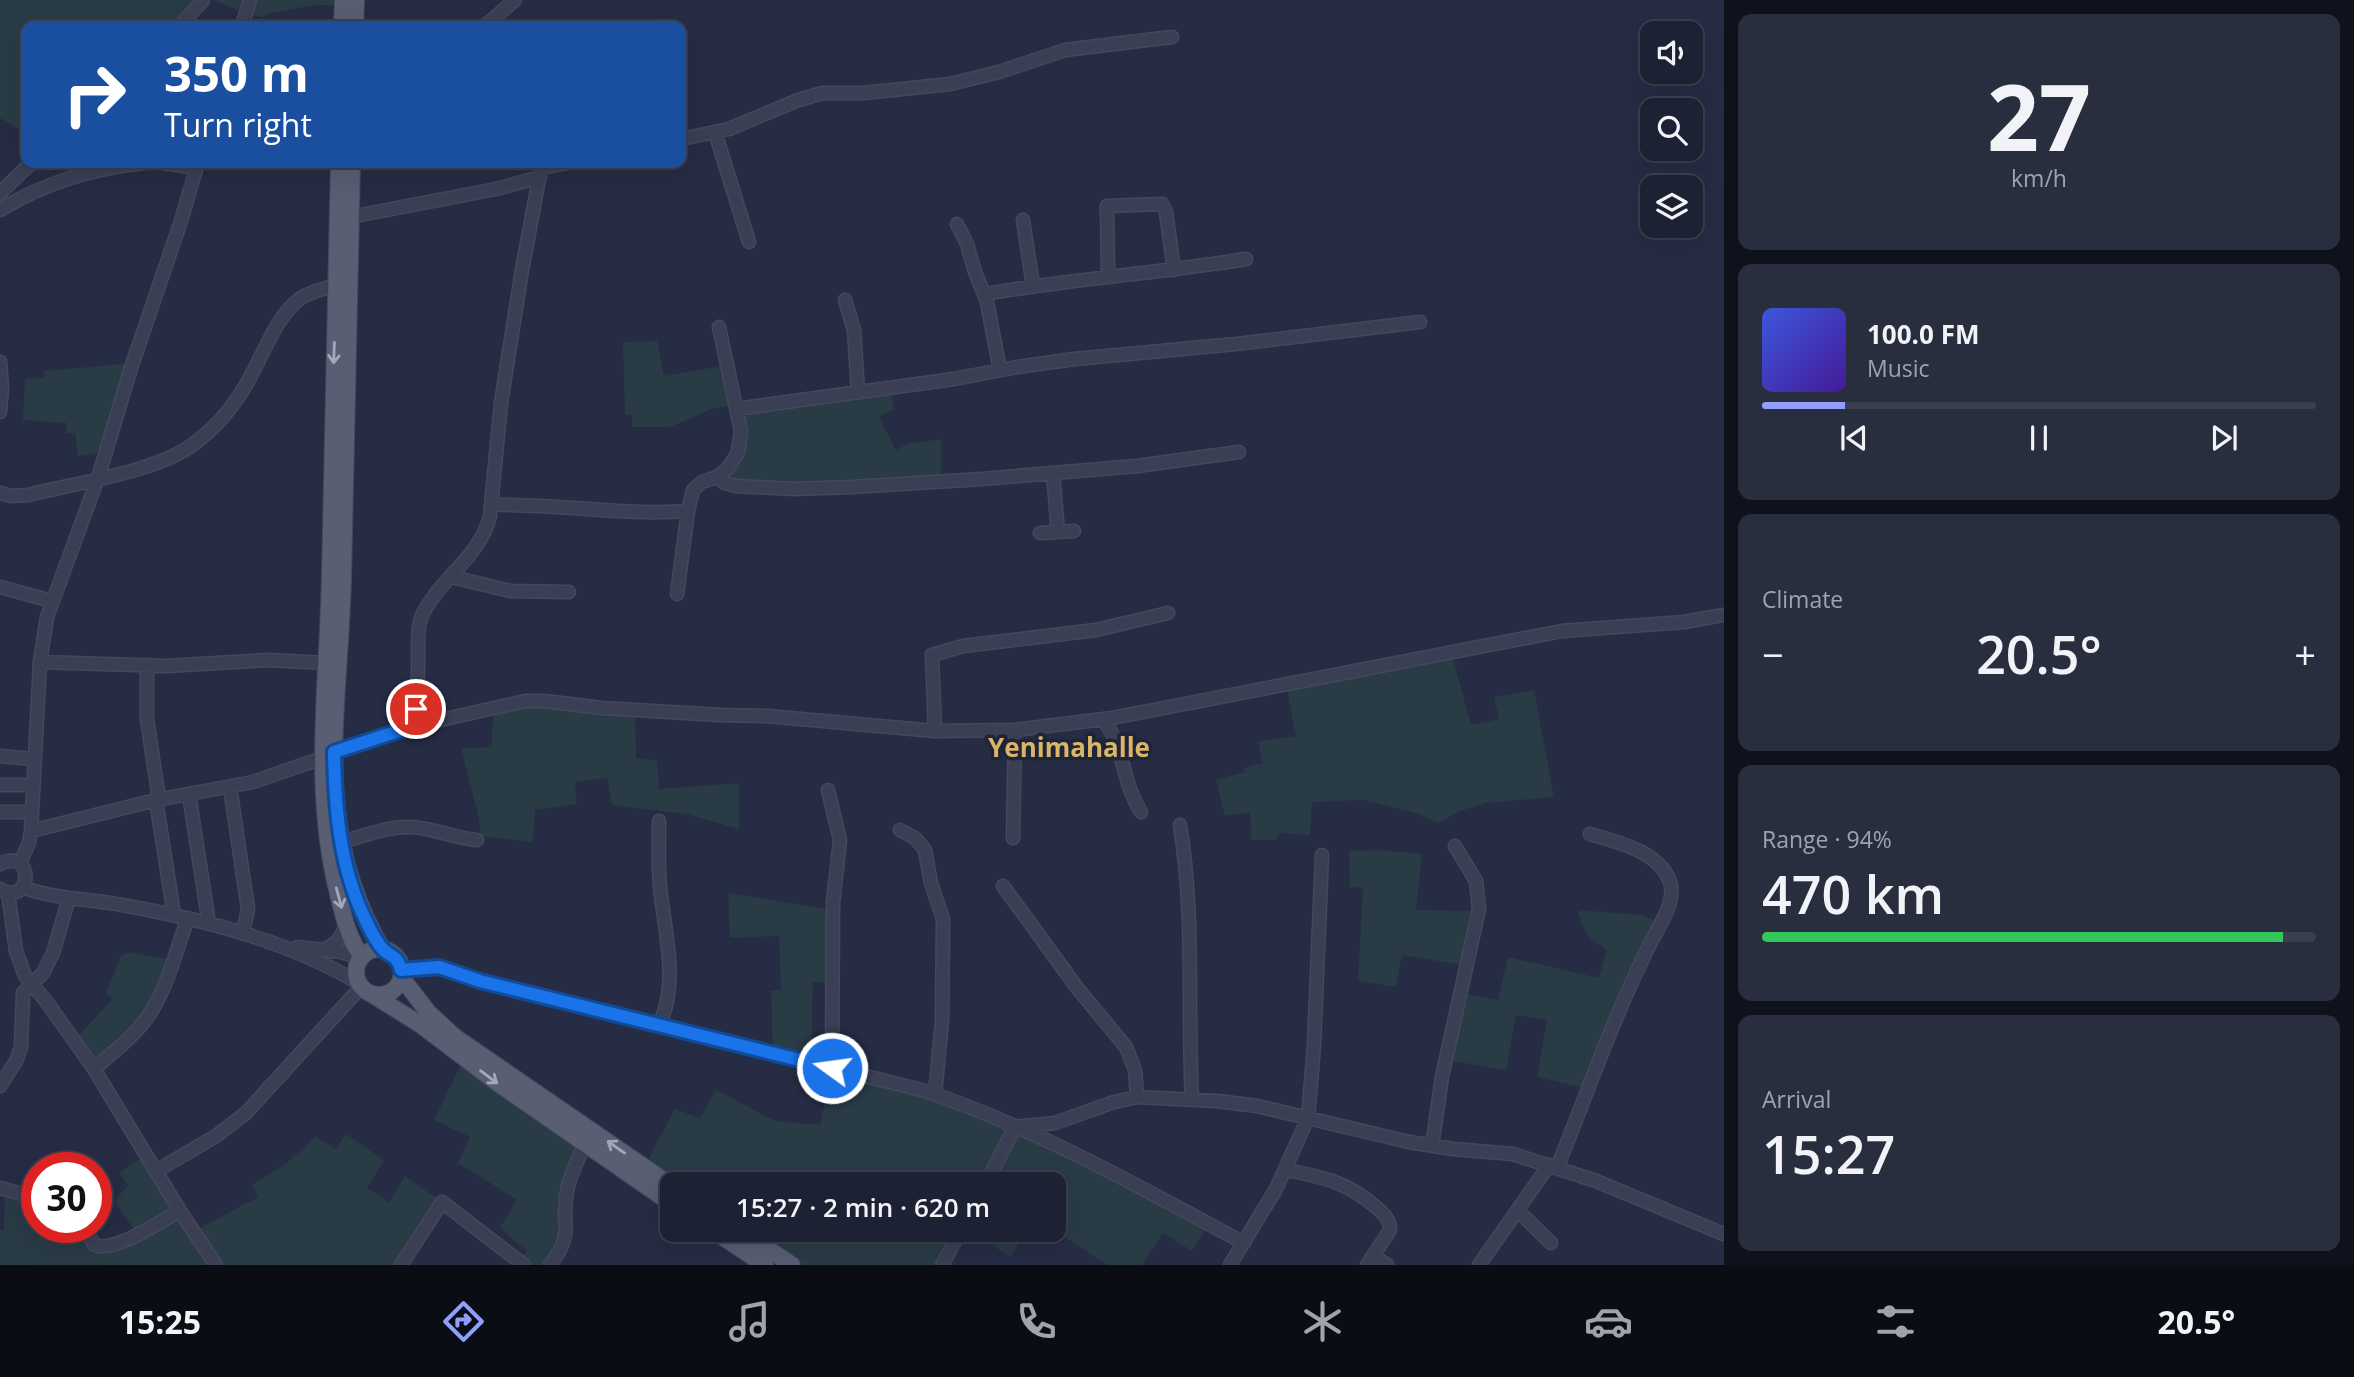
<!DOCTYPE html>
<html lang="en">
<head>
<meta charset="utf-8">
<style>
	:root { --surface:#1c2133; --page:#292e3f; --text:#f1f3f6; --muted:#a0a3ac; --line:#3a3e4e; --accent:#8f9ffb }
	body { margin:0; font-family:"Open Sans",sans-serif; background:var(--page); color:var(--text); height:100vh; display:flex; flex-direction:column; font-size:26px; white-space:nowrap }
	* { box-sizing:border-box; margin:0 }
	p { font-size:23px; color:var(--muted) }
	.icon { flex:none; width:38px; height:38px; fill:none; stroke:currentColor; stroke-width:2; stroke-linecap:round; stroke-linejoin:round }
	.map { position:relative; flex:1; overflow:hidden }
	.drawer { display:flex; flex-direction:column; gap:14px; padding:14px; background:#0f121c; width:630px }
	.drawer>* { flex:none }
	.top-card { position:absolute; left:21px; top:21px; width:665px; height:147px; border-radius:14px; box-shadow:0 7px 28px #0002,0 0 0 2px var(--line); background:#1a4fa0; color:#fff; overflow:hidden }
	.tools { position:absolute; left:1640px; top:21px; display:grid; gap:14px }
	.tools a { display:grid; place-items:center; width:63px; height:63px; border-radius:14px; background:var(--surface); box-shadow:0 7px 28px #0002,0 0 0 2px var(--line); font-size:35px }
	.speed { position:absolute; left:21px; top:1152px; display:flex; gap:14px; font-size:35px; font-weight:700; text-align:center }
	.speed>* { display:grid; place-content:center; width:91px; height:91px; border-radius:50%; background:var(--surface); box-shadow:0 7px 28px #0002,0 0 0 2px var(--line); line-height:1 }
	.speed .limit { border:10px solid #d22; background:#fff; color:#111 }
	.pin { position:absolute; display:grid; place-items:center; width:60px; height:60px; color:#fff; margin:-30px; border:4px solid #fff; border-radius:50%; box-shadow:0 2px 7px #0007 }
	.me { position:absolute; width:77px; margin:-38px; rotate:284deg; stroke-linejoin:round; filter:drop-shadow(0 0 5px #0008) }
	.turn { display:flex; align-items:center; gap:24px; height:147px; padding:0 28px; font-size:32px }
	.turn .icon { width:91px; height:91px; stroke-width:2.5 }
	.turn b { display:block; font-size:49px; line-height:60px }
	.big { font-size:52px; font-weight:600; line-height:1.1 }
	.drawer .card { flex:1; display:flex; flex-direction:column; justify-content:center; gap:10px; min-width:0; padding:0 24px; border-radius:14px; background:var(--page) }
	.drawer .dial { align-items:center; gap:0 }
	.dial b { font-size:91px; line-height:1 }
	.song { display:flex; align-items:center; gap:21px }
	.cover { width:84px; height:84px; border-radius:10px; background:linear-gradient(135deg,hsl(230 70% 55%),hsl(260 70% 35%)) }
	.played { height:7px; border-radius:4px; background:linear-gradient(90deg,var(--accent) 15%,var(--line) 15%) }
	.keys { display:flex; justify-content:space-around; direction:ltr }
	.heat { display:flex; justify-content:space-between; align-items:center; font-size:38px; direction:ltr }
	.charge { height:10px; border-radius:5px; background:linear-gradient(90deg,#34c759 94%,var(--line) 0) }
	.trip { position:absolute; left:660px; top:1172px; width:406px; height:70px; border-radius:14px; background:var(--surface); box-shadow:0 7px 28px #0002,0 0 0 2px var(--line); font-weight:600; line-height:70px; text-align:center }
	.tabs { display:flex; height:112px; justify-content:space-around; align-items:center; background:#0b0d14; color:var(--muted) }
	.tabs .icon { width:49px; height:49px }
	.tabs .active { color:var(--accent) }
	.tabs b { font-size:32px; color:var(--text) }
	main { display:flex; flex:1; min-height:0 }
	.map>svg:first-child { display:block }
</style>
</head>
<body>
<main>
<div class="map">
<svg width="1724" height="1265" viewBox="0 0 1724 1265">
	<rect width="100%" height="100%" fill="#262c44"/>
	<path fill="#293b45" d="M0 0H201L180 26H26V134L0 118Z
		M213 0H343V5H315L267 14 265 18 246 13Z
		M657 341 664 376 728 365 735 404 712 409 670 427H632V415H625L623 342Z
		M133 363 106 452 78 456 75 433 66 434 67 423 23 420 25 379 45 378 44 371Z
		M891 388 894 409 879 417 896 450 908 444 941 439V482L730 486 723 472 734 460 736 409Z
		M1451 652 1471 725 1499 719 1494 697 1534 690 1554 797 1485 803 1460 811 1438 823 1419 814 1364 800 1312 802 1310 835 1278 833 1277 840H1251L1250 812 1225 816 1216 780 1245 772 1244 768 1263 763 1258 742 1296 736 1286 685Z
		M525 701 635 710 636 758 657 760 659 789 739 783V829L687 814 612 805 607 778 575 782 577 804 535 810 533 842 481 836 478 814 461 748 491 747 494 707Z
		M1380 850 1422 854 1416 910 1479 911 1468 966 1402 955 1396 987 1358 981 1363 888 1350 887 1349 851Z
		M728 893 833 910V982H813L811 1063 773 1053 771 991 781 990 779 936 730 938Z
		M1578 910 1641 915 1660 923 1588 1089 1537 1077 1547 1020 1516 1015 1506 1070 1446 1060 1462 993 1498 1000 1508 957 1599 978 1607 950C1589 940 1582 930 1578 910Z
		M129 952 173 960 160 996 94 1069 74 1040 113 999 106 994 121 956Z
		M464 1058 585 1144 578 1159 567 1224 550 1265H524L519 1261 527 1251 503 1231 501 1226 517 1200 458 1163 470 1137 434 1120Z
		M832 1068 962 1103 1209 1224 1192 1251 1163 1233 1142 1265H1108L1053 1230 1054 1185H672L644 1167 675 1109 700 1118 716 1090 775 1121 820 1125Z
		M346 1134 384 1160 367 1188 389 1202 405 1176 442 1202 401 1265H0V1230H4L5 1190 37 1198V1227H82L95 1245 137 1233 116 1204V1199L128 1185 119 1173 146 1155 193 1232 258 1197 252 1185 287 1163 316 1136 335 1149Z
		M740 1230H961L942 1265H792Z
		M969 1230H1028L1010 1257Z"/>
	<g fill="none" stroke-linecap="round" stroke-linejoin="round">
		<defs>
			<path id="minor" d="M180 26 203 0
				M242 26 250 0
				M485 26 515 0
				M715 132 749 242
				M681 139 729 129 796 101 822 93H864L950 84 999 72 1065 50 1172 37
				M164 163 196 168
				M541 168 568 163
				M0 193 31 163
				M0 210C44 183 95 168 145 163
				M350 217 496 189 540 177
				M1023 220 1033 286
				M957 224 967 244 975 272 987 302 1000 370
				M1108 276 1107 206 1162 204 1166 212 1174 270
				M985 294C1071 279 1159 273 1246 259
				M845 300 854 330 858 392
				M0 362 2 386 0 412
				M736 409 954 379 1017 367 1075 359 1236 344 1420 322
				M1053 473 1058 532
				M717 477 725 483 736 486 794 489 852 487 982 479 1137 466 1239 452
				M0 493 11 496 28 495C75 483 158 472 195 443 216 427 234 406 247 383 262 358 276 315 301 298 312 291 324 289 336 285
				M491 505C557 503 622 516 688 511
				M1040 533 1074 531
				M452 577 510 591 569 592
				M0 587 52 601
				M677 594 688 511 693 490 702 482 717 477 729 467 738 452 741 431 719 327
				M40 662 166 666 268 660 326 663
				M147 665V719L159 799
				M1103 719C1126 750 1121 781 1141 812
				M414 726C417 706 418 686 418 666 419 651 416 633 421 618 437 580 480 558 490 516L501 403 522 270 542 163
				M935 731 932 655 963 646 1096 630 1168 613
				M0 756 34 759
				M0 785H33
				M230 787 248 909 243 932
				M828 790 840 840 833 903 832 1068
				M189 794 209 924
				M156 800 174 915
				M0 812H32
				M659 821C659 843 658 865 660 886 664 931 680 982 659 1025
				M1180 825C1195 916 1187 1007 1192 1099
				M900 830 915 838 925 850 931 883 943 919 942 1021 935 1094
				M31 831 156 800 253 782 414 726 525 701H544L602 708 720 715 767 716 935 731 1015 730 1112 718 1562 631 1684 622 1724 615
				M1013 838 1015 730
				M334 844C360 838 384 826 411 827 433 828 455 838 477 840
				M20 863 29 843 31 831 40 662 47 617 98 478 131 368 180 224 198 163
				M0 864C34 846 34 908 0 889
				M1003 886 1078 989 1126 1047 1135 1070 1137 1097
				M22 887C54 899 89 899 122 905 205 920 286 940 359 983
				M8 893 16 951 25 976 46 1001 94 1069 180 1211 216 1265
				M297 947 341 952 361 958
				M322 950C335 946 343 936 346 923
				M401 970C440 964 445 970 480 981L922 1090C1034 1127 1140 1187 1244 1243
				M94 1069C113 1052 135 1036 149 1015 168 987 176 950 188 918
				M0 1086 16 1061 21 1047 23 993 43 973 53 953 69 898
				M1432 1146 1442 1077 1479 909 1476 881 1455 846
				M1557 1168C1587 1094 1613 1018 1649 946 1657 929 1677 902 1670 882 1659 851 1617 842 1590 834
				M1286 1170C1323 1177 1348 1182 1377 1208 1384 1214 1390 1220 1390 1230L1367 1265
				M156 1171 216 1136 246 1113 361 987
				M985 1185 1015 1127 1055 1123 1114 1102 1137 1097 1217 1101 1257 1106 1409 1142 1453 1149 1513 1154 1596 1181 1724 1234
				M0 1188 37 1198
				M1518 1211 1551 1243
				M82 1227 95 1245C115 1253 160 1221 180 1211
				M1374 1256 1387 1265
				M401 1265 442 1202 524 1265
				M550 1265C576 1231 560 1226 567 1191 570 1175 578 1159 585 1144
				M942 1265 961 1230
				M1230 1265 1276 1189 1308 1118 1314 1045 1322 855
				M1479 1265 1549 1165"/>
			<path id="major" d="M342 26 343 0
				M355 26 356 0
				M339 163C336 301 333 438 330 576 328 686 311 790 339 898 344 918 349 940 362 957
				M352 163C348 301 347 439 343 577 340 710 310 829 383 950
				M356 972a23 23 0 1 1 46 0a23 23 0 1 1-46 0Z
				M401 977 428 1012 455 1037 672 1186
				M373 995 421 1025 499 1084 672 1204
				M712 1230 765 1265
				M740 1230 792 1265"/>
		</defs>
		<use href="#minor" stroke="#45485d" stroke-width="15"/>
		<use href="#major" stroke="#45485d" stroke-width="18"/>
		<use href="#minor" stroke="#3b3f54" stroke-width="12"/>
		<use href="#major" stroke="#595e73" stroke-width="16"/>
	</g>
	<defs><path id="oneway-shaft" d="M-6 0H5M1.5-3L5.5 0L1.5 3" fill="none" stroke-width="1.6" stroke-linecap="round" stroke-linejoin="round" transform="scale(1.75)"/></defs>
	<g stroke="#a5a8bb">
		<use href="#oneway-shaft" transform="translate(334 353) rotate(92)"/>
		<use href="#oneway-shaft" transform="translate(339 898) rotate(75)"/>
		<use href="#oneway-shaft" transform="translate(489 1077) rotate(37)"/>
		<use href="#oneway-shaft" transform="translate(616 1147) rotate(-145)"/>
	</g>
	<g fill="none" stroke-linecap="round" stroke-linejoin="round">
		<defs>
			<path id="route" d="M416 709 414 726 334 752C335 811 340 870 367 923 371 931 375 940 381 947 388 957 397 953 401 970L439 967 480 981 832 1068"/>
		</defs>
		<use href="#route" stroke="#114b97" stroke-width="18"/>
		<use href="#route" stroke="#1a73e8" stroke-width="12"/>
	</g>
	<g text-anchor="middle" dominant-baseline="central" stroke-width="7" stroke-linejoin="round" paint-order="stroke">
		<g font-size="26" font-weight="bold" fill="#dab467" stroke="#1f2439">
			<text x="1069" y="747">Yenimahalle</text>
		</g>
	</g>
</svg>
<div class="tools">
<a><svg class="icon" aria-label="sound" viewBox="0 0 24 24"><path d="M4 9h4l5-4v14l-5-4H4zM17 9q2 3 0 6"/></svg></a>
<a><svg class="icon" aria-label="search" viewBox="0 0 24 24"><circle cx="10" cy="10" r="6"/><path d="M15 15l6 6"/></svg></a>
<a><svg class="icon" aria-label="layers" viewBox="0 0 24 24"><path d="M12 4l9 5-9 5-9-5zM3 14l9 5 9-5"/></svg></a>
</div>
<div class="speed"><div class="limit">30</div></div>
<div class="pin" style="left:416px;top:709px;background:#d93025"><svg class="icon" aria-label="arrive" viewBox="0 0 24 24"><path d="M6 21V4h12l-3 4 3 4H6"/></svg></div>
<svg class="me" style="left:832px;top:1068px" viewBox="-20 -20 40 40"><circle r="17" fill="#1a73e8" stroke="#fff" stroke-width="3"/><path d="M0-11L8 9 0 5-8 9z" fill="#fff"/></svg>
<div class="trip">15:27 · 2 min · 620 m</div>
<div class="top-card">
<div class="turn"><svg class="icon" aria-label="right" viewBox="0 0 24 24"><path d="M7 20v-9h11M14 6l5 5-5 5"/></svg><div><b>350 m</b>Turn right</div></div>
</div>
</div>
<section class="drawer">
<div class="card dial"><b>27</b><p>km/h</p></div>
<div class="card">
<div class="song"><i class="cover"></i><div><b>100.0 FM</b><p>Music</p></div></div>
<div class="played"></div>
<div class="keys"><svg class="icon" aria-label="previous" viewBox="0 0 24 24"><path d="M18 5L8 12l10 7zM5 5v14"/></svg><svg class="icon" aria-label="pause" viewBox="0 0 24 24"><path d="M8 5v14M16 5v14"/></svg><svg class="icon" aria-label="next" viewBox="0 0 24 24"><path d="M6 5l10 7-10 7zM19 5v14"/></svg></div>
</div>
<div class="card"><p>Climate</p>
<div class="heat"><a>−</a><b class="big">20.5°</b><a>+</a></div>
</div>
<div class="card"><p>Range · 94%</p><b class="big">470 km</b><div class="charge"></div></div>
<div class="card"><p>Arrival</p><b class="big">15:27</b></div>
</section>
</main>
<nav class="tabs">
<b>15:25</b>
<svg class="icon active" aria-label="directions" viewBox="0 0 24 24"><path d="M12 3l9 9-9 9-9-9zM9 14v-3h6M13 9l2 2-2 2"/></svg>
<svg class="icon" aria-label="music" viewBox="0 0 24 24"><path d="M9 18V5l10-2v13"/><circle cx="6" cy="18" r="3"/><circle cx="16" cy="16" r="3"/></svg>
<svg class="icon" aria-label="phone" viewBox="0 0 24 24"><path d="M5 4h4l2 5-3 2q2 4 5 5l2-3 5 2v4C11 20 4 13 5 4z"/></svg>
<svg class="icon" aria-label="climate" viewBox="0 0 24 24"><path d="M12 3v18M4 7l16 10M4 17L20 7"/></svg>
<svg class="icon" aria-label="car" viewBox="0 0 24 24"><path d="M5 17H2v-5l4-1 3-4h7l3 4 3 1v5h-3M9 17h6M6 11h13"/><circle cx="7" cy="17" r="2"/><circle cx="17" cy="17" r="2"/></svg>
<svg class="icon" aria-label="filters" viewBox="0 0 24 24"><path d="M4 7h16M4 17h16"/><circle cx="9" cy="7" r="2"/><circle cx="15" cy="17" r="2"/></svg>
<b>20.5°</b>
</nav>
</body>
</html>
